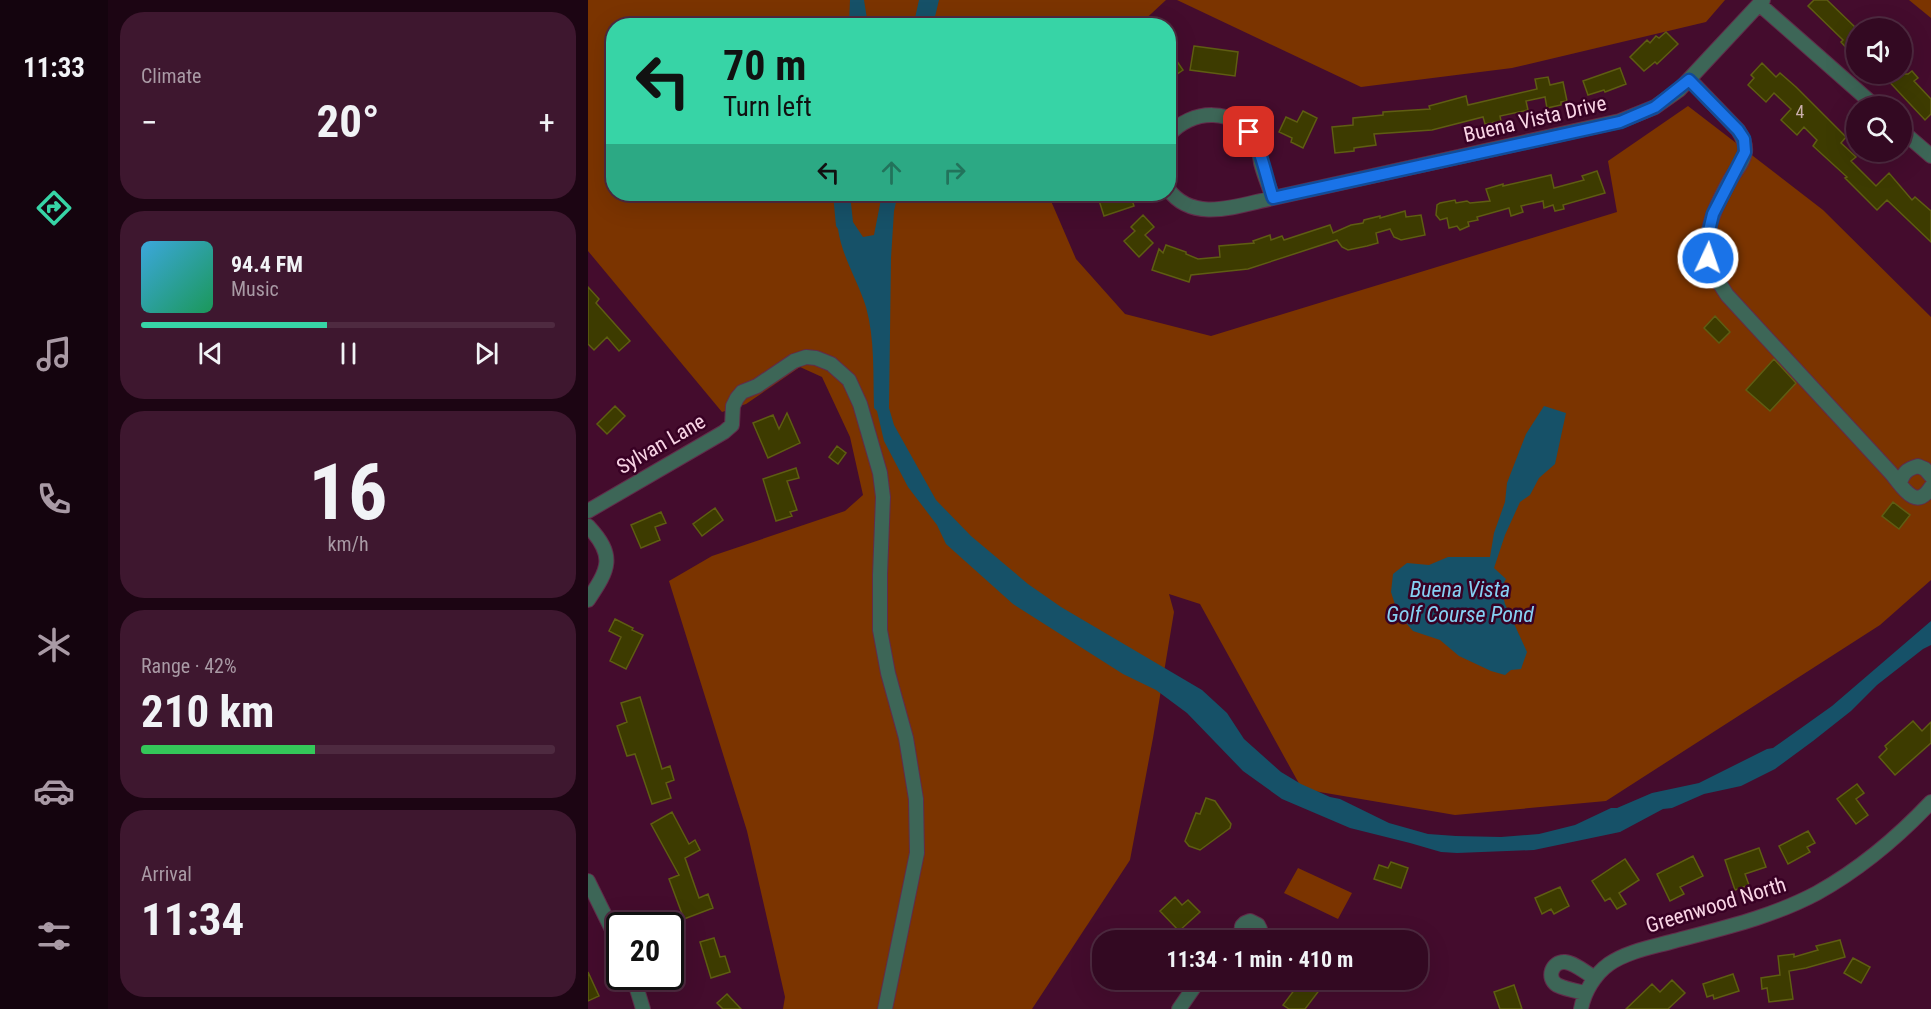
<!DOCTYPE html>
<html lang="en">
<head>
<meta charset="utf-8">
<style>
	:root { --surface:#330922; --page:#3e172f; --text:#f1f3f6; --muted:#a99aa5; --line:#4e2a40; --accent:#37d4a6 }
	body { margin:0; font-family:"Roboto Condensed",sans-serif; background:var(--page); color:var(--text); height:100vh; display:flex; flex-direction:column; font-size:22px; white-space:nowrap }
	* { box-sizing:border-box; margin:0 }
	p { font-size:20px; color:var(--muted) }
	.icon { flex:none; width:33px; height:33px; fill:none; stroke:currentColor; stroke-width:2; stroke-linecap:round; stroke-linejoin:round }
	.map { position:relative; flex:1; overflow:hidden }
	.sheet { display:flex; flex-direction:column; gap:12px; padding:12px; background:#1c0513; width:480px }
	.sheet>* { flex:none }
	.guide { position:absolute; left:18px; top:18px; width:570px; height:183px; border-radius:24px; box-shadow:0 6px 24px #0002,0 0 0 2px var(--line); background:#37d4a6; color:#111; overflow:hidden }
	.tools { position:absolute; left:1258px; top:18px; display:grid; gap:12px }
	.tools a { display:grid; place-items:center; width:66px; height:66px; border-radius:50%; background:var(--surface); box-shadow:0 6px 24px #0002,0 0 0 2px var(--line); font-size:30px }
	.speed { position:absolute; left:18px; top:912px; display:flex; gap:12px; font-size:30px; font-weight:700; text-align:center }
	.speed>* { display:grid; place-content:center; width:78px; height:78px; border-radius:50%; background:var(--surface); box-shadow:0 6px 24px #0002,0 0 0 2px var(--line); line-height:1 }
	.speed .limit { border:3px solid #111; border-radius:9px; background:#fff; color:#111 }
	.pin { position:absolute; display:grid; place-items:center; width:51px; height:51px; color:#fff; margin:-26px; border-radius:12px; box-shadow:0 3px 9px #0006 }
	.me { position:absolute; width:66px; margin:-33px; rotate:3deg; stroke-linejoin:round; filter:drop-shadow(0 0 4px #0008) }
	.turn { display:flex; align-items:center; gap:21px; height:126px; padding:0 18px; font-size:27px }
	.turn .icon { width:78px; height:78px; stroke-width:2.5 }
	.turn b { display:block; font-size:42px; line-height:51px }
	.lanes { display:flex; align-items:center; height:57px; padding:0 18px; background:#0003; justify-content:center; gap:30px; direction:ltr }
	.lanes .off { opacity:.35 }
	.big { font-size:45px; font-weight:700; line-height:1.1 }
	.sheet .card { flex:1; display:flex; flex-direction:column; justify-content:center; gap:9px; min-width:0; padding:0 21px; border-radius:24px; background:var(--page) }
	.sheet .dial { align-items:center; gap:0 }
	.dial b { font-size:78px; line-height:1 }
	.song { display:flex; align-items:center; gap:18px }
	.cover { width:72px; height:72px; border-radius:9px; background:linear-gradient(135deg,hsl(200 70% 55%),hsl(150 70% 35%)) }
	.played { height:6px; border-radius:3px; background:linear-gradient(90deg,var(--accent) 45%,var(--line) 45%) }
	.keys { display:flex; justify-content:space-around; direction:ltr }
	.heat { display:flex; justify-content:space-between; align-items:center; font-size:33px; direction:ltr }
	.charge { height:9px; border-radius:4px; background:linear-gradient(90deg,#34c759 42%,var(--line) 0) }
	.trip { position:absolute; left:504px; top:930px; width:336px; height:60px; border-radius:24px; background:var(--surface); box-shadow:0 6px 24px #0002,0 0 0 2px var(--line); font-weight:700; line-height:60px; text-align:center }
	main { display:flex; flex:1; min-height:0 }
	.tab-bar { display:flex; flex-direction:column; width:108px; justify-content:space-around; align-items:center; background:#14040e; color:var(--muted) }
	.tab-bar .icon { width:42px; height:42px }
	.tab-bar .current { color:var(--accent) }
	.tab-bar b { font-size:27px; color:var(--text) }
	.map>svg:first-child { display:block }
</style>
</head>
<body>
<main>
<nav class="tab-bar">
<b>11:33</b>
<svg class="icon current" aria-label="directions" viewBox="0 0 24 24"><path d="M12 3l9 9-9 9-9-9zM9 14v-3h6M13 9l2 2-2 2"/></svg>
<svg class="icon" aria-label="music" viewBox="0 0 24 24"><path d="M9 18V5l10-2v13"/><circle cx="6" cy="18" r="3"/><circle cx="16" cy="16" r="3"/></svg>
<svg class="icon" aria-label="phone" viewBox="0 0 24 24"><path d="M5 4h4l2 5-3 2q2 4 5 5l2-3 5 2v4C11 20 4 13 5 4z"/></svg>
<svg class="icon" aria-label="climate" viewBox="0 0 24 24"><path d="M12 3v18M4 7l16 10M4 17L20 7"/></svg>
<svg class="icon" aria-label="car" viewBox="0 0 24 24"><path d="M5 17H2v-5l4-1 3-4h7l3 4 3 1v5h-3M9 17h6M6 11h13"/><circle cx="7" cy="17" r="2"/><circle cx="17" cy="17" r="2"/></svg>
<svg class="icon" aria-label="filters" viewBox="0 0 24 24"><path d="M4 7h16M4 17h16"/><circle cx="9" cy="7" r="2"/><circle cx="15" cy="17" r="2"/></svg>
</nav>
<section class="sheet">
<div class="card"><p>Climate</p>
<div class="heat"><a>−</a><b class="big">20°</b><a>+</a></div>
</div>
<div class="card">
<div class="song"><i class="cover"></i><div><b>94.4 FM</b><p>Music</p></div></div>
<div class="played"></div>
<div class="keys"><svg class="icon" aria-label="previous" viewBox="0 0 24 24"><path d="M18 5L8 12l10 7zM5 5v14"/></svg><svg class="icon" aria-label="pause" viewBox="0 0 24 24"><path d="M8 5v14M16 5v14"/></svg><svg class="icon" aria-label="next" viewBox="0 0 24 24"><path d="M6 5l10 7-10 7zM19 5v14"/></svg></div>
</div>
<div class="card dial"><b>16</b><p>km/h</p></div>
<div class="card"><p>Range · 42%</p><b class="big">210 km</b><div class="charge"></div></div>
<div class="card"><p>Arrival</p><b class="big">11:34</b></div>
</section>
<div class="map">
<svg width="1343" height="1009" viewBox="0 0 1343 1009">
	<rect width="100%" height="100%" fill="#440c2d"/>
	<path fill="#7b3400" d="M0 0H578L550 26H26V194H460L488 259 537 314 623 336 1029 212 1020 161 1100 106 1235 210 1343 317V580L1292 625 1018 801 867 815 714 789 612 604 581 594 586 612 565 738 542 860 444 1009H195L197 997 159 831 81 581 124 556 257 511 275 495 262 437 234 377 212 367 158 404 134 412 0 251Z
		M589 0H1137L1118 22 924 68 773 87Z
		M1321 0H1343V18Z
		M710 868 764 893 750 919 696 893Z"/>
	<path fill="#165168" d="M262 0H276L280 25H261Z
		M331 0H351L345 25H323L327 18Z
		M245 194H262L265 222 275 237 286 235 294 194H310L306 211 303 258 301 408 306 425 348 500 383 536 440 584 473 607 614 690 639 713 656 739 693 772 713 784 742 797 752 799 801 823 840 834 868 836 913 837 951 834 987 825 1023 808H1029L1064 793 1111 783 1179 749 1185 748 1244 706 1343 621V645L1335 649 1289 685 1263 711 1225 741 1187 769 1153 786 1116 794 1084 808 1075 809 1032 832 946 850 869 853 853 852 822 843 762 828 694 799 655 771 599 713 568 690 535 674 425 604 358 544 349 525 320 487 296 441 289 411 286 408C285 375 287 339 278 307 270 281 254 257 250 229L248 226Z
		M956 406 978 413 967 464 951 478 942 495 932 502 917 535 906 568 918 579 913 588 917 604 939 652 933 669 923 670 917 675 903 671 871 656 852 640 825 631 810 614 803 592 805 574 819 563 841 565 860 557H902L906 533 917 502 919 483 938 434Z"/>
	<path fill="#3d3b00" stroke="#5f5d12" stroke-width="1.5" d="M1226 0H1239L1269 29V45L1262 52 1253 42 1255 40 1220 6Z
		M1078 32 1090 44 1069 64 1067 62 1056 71 1042 57 1059 40 1062 43 1068 36 1071 38Z
		M606 46 650 52 647 76 602 70Z
		M586 57 595 70 580 80V61Z
		M1174 63 1188 77 1192 73 1208 87 1258 137 1253 143 1268 157 1263 161 1288 186 1301 173 1324 200 1327 197 1343 211V242L1299 200 1289 210 1257 178 1259 177 1225 146 1229 140 1216 127 1209 135 1193 120 1203 109 1186 93 1178 102 1160 85 1166 78 1163 75Z
		M1032 68 1038 84 1017 92 1016 90 1000 95 995 81Z
		M1324 71 1330 78 1326 81 1343 99V114L1337 120 1294 74H1320Z
		M960 77 962 85 975 82 979 101 973 102V105L959 108 957 97 938 101 940 110 912 116 913 121 897 124 895 117 844 130 786 134 788 145 766 148V151L747 153 744 127 765 125V118L795 115V112L842 109 841 106 878 96 880 105 949 89 947 79Z
		M715 111 729 118 715 148 703 142 704 138 691 132 698 117 709 122Z
		M1009 171 1017 193 975 205 976 209 967 211 965 205 956 208 955 201 933 206 935 212 923 216 921 208 889 217 890 220 880 222 881 226 872 230 869 226 861 228 859 218 852 220 848 215 849 205 852 203 867 200 868 203 879 201 882 203 902 201 898 189 915 184V186L963 175 966 188 996 180 994 176Z
		M509 194H542L546 206 516 216Z
		M817 211 818 217 833 215 837 235 813 240 806 237 802 229 788 233 790 243 779 246 760 250 754 247 749 240 660 269 603 275 601 282 564 270 571 249 575 253 578 245 598 252V254L610 259 632 257 631 246 666 243 665 241 682 235 683 240 694 236 696 240 742 225 745 233 763 225 775 223 776 220 792 216V218Z
		M555 215 566 227 557 235 565 243 551 257 536 241 547 231 543 227Z
		M0 287 11 299 8 303 42 341 31 351 19 337 6 350 0 344Z
		M1127 316 1142 332 1131 343 1116 328Z
		M1186 359 1208 383 1182 411 1158 390Z
		M27 406 37 416 19 434 9 424Z
		M199 413 212 443 180 458 165 423 185 415 191 429Z
		M249 446 258 453 250 464 241 457Z
		M208 468 211 478 199 481 209 510 202 512 204 516 188 521 175 479Z
		M1305 502 1322 515 1311 529 1294 516Z
		M127 508 135 520 114 536 105 524Z
		M73 512 78 523 67 527 72 540 53 548 43 525Z
		M27 619 45 628 44 630 55 635 38 669 22 661 33 637 21 631Z
		M52 697 74 769 82 766 86 780 78 783 83 798 64 804 47 754 39 756 29 726 39 722 33 703Z
		M1325 721 1334 731 1343 722V743L1307 775 1291 757 1299 749 1297 746Z
		M1269 784 1276 793 1268 799 1280 815 1268 824 1249 799Z
		M618 798 627 801 643 824 642 828 612 850 601 846 597 841 608 813 612 814Z
		M84 812 101 844 107 840 112 850 97 858 111 898 120 894 125 908 96 919 81 879 91 875 63 824Z
		M1220 831 1227 843 1219 847 1222 852 1200 864 1191 846Z
		M1171 848 1178 867 1157 874 1161 885 1147 890 1137 860Z
		M1105 856 1115 876 1092 887 1096 894 1082 901 1069 874Z
		M1037 859 1051 880 1031 893 1038 904 1029 909 1022 898 1017 901 1004 881Z
		M803 862 820 868 813 888 786 879 791 865 800 868Z
		M972 887 981 906 966 914 963 909 954 914 947 898Z
		M587 897 594 905 600 900 612 912 591 931 572 911Z
		M126 938 132 957 137 956 142 972 123 978 112 942Z
		M1252 940 1257 957 1218 968 1201 971 1205 999 1181 1002 1179 988 1174 989 1173 978 1192 975 1190 956 1206 954V957L1230 950 1228 946Z
		M1265 958 1282 967 1273 983 1256 973Z
		M0 972 11 996 0 1001Z
		M1145 974 1151 991 1126 999 1125 995 1119 997 1115 984Z
		M1084 980 1097 993 1080 1009H1038L1064 984 1072 992Z
		M713 981 720 986 723 981 733 988 717 1009H701L695 1005Z
		M926 985 934 1009H912L906 992Z
		M139 994 153 1009H135L129 1003Z"/>
	<g fill="none" stroke-linecap="round" stroke-linejoin="round">
		<defs>
			<path id="minor" d="M1171 4 1287 106
				M1102 80 1150 130C1154 136 1158 144 1157 152 1156 162 1147 171 1142 180 1118 224 1108 251 1139 295L1302 472C1313 484 1327 513 1343 487
				M1314 131 1343 156
				M580 136C603 108 648 107 667 140 671 148 672 155 673 163 676 175 681 186 685 198 651 205 605 224 580 189
				M685 198 1032 121 1067 107 1091 90 1175 0
				M1312 483C1315 473 1319 469 1330 466L1337 469 1343 476
				M0 511 136 432 144 425 145 406 149 398 154 392 169 386 206 361 218 357 228 358 243 364 261 380 272 404 292 473 295 497 292 575V630L300 673 318 738 328 799 329 853 297 1009
				M0 526C28 556 21 569 0 600
				M0 881 32 946
				M661 940 653 935 654 926 657 923 662 921 670 925 672 929 670 938 665 940
				M45 976 55 1009
				M997 993C988 991 977 989 969 985 958 978 964 961 977 962 987 963 998 973 1007 978
				M591 1009 611 980
				M993 1009C996 992 1007 974 1021 964 1040 951 1065 947 1086 941 1135 928 1184 917 1229 893 1272 869 1309 838 1343 802"/>
		</defs>
		<use href="#minor" stroke="#612c4a" stroke-width="16"/>
		<use href="#minor" stroke="#3d6657" stroke-width="14"/>
	</g>
	<g fill="none" stroke-linecap="round" stroke-linejoin="round">
		<defs>
			<path id="route" d="M661 132C674 150 678 177 685 198L1032 122 1067 107 1101 80 1150 130 1156 139 1157 152 1125 214 1119 239 1120 258"/>
		</defs>
		<use href="#route" stroke="#114b97" stroke-width="15"/>
		<use href="#route" stroke="#1a73e8" stroke-width="10"/>
	</g>
	<g text-anchor="middle" dominant-baseline="central" stroke-width="5" stroke-linejoin="round" paint-order="stroke">
		<g font-size="18" fill="#caaeac">
			<text x="1212" y="111">4</text>
		</g>
		<g font-size="21" fill="#f9d4e5" stroke="#380124">
			<text transform="translate(947 119) rotate(-13)">Buena Vista Drive</text>
			<text transform="translate(73 444) rotate(-30)">Sylvan Lane</text>
			<text transform="translate(1128 905) rotate(-17)">Greenwood North</text>
		</g>
		<g font-size="22" font-style="italic" fill="#86d0f2" stroke="#380124">
			<text x="872" y="589">Buena Vista<tspan x="872" dy="25">Golf Course Pond</tspan></text>
		</g>
	</g>
</svg>
<div class="tools">
<a><svg class="icon" aria-label="sound" viewBox="0 0 24 24"><path d="M4 9h4l5-4v14l-5-4H4zM17 9q2 3 0 6"/></svg></a>
<a><svg class="icon" aria-label="search" viewBox="0 0 24 24"><circle cx="10" cy="10" r="6"/><path d="M15 15l6 6"/></svg></a>
</div>
<div class="speed"><div class="limit">20</div></div>
<div class="pin" style="left:661px;top:132px;background:#d93025"><svg class="icon" aria-label="arrive" viewBox="0 0 24 24"><path d="M6 21V4h12l-3 4 3 4H6"/></svg></div>
<svg class="me" style="left:1120px;top:258px" viewBox="-20 -20 40 40"><circle r="17" fill="#1a73e8" stroke="#fff" stroke-width="3"/><path d="M0-11L8 9 0 5-8 9z" fill="#fff"/></svg>
<div class="trip">11:34 · 1 min · 410 m</div>
<div class="guide">
<div class="turn"><svg class="icon" aria-label="left" viewBox="0 0 24 24"><path d="M17 20v-9H6M10 6l-5 5 5 5"/></svg><div><b>70 m</b>Turn left</div></div>
<div class="lanes"><svg class="icon" aria-label="left" viewBox="0 0 24 24"><path d="M17 20v-9H6M10 6l-5 5 5 5"/></svg><svg class="icon off" aria-label="ahead" viewBox="0 0 24 24"><path d="M12 20V5M6 11l6-6 6 6"/></svg><svg class="icon off" aria-label="right" viewBox="0 0 24 24"><path d="M7 20v-9h11M14 6l5 5-5 5"/></svg></div>
</div>
</div>
</main>
</body>
</html>
